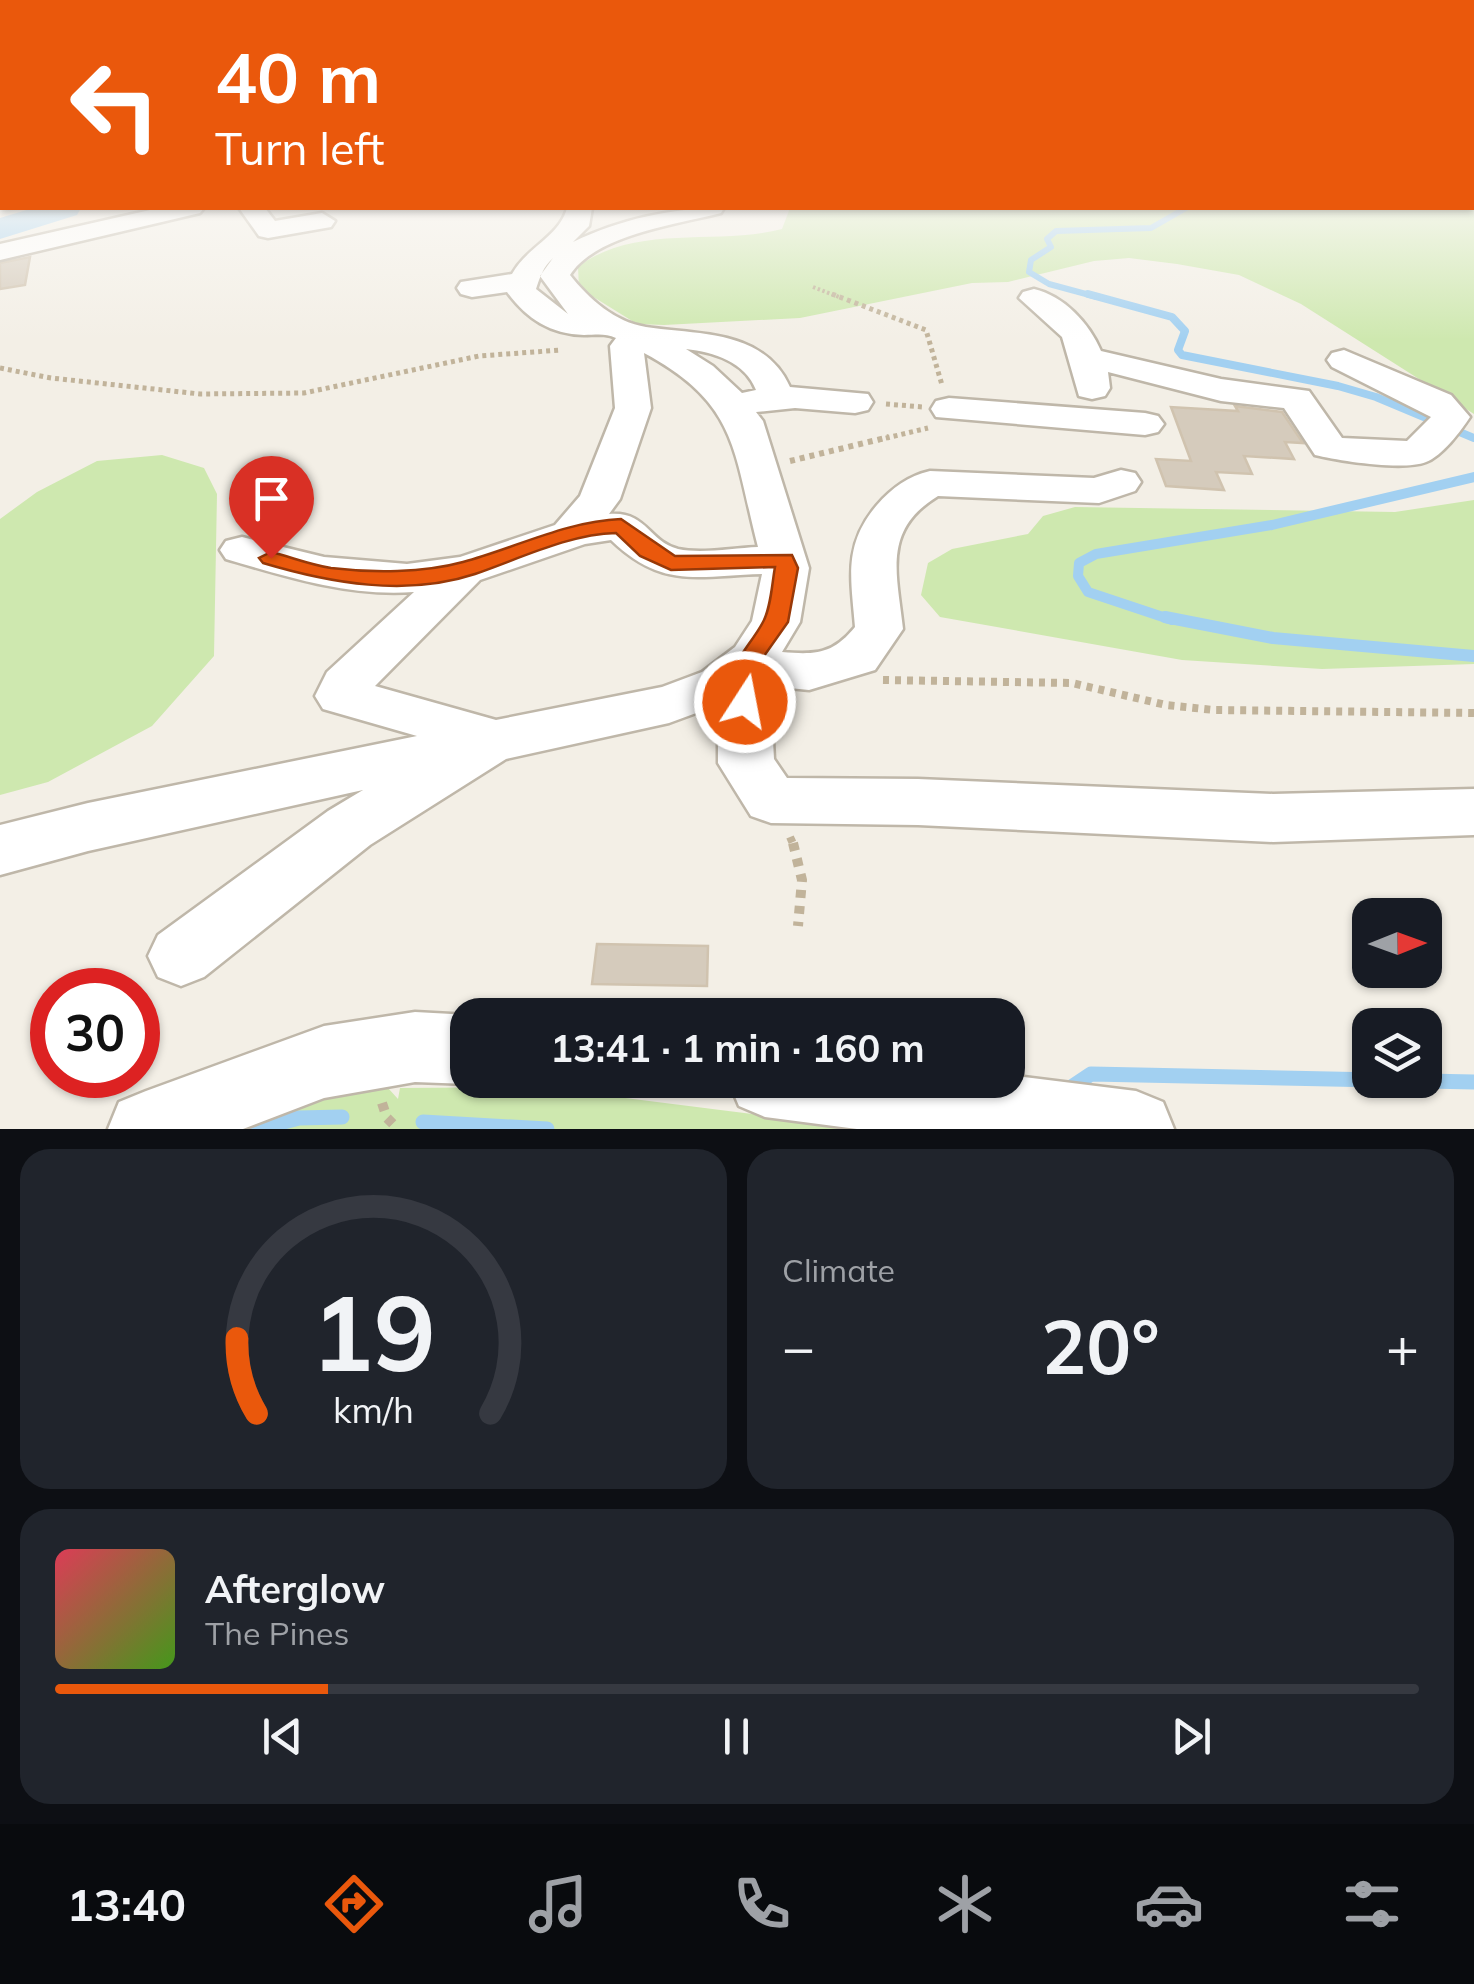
<!DOCTYPE html>
<html lang="en">
<head>
<meta charset="utf-8">
<style>
	:root { --surface:#171b24; --page:#20242c; --text:#f1f3f6; --muted:#9ea1a6; --line:#363941; --accent:#ea580c }
	body { margin:0; font-family:Mulish,sans-serif; background:var(--page); color:var(--text); height:100vh; display:flex; flex-direction:column; font-size:38px; white-space:nowrap }
	* { box-sizing:border-box; margin:0 }
	p { font-size:32px; color:var(--muted) }
	.icon { flex:none; width:55px; height:55px; fill:none; stroke:currentColor; stroke-width:2; stroke-linecap:round; stroke-linejoin:round }
	.map { position:relative; height:1129px; overflow:hidden }
	.panel { display:flex; flex-direction:column; gap:20px; padding:20px; background:#0d0f14; flex:1 }
	.panel>* { flex:none }
	.top-card { position:absolute; left:0px; top:0px; width:1475px; height:210px; box-shadow:0 2px 8px #0004; background:#ea580c; color:#fff; overflow:hidden }
	.needle { width:65px; rotate:89deg }
	.buttons { position:absolute; left:1352px; top:898px; display:grid; gap:20px }
	.buttons a { display:grid; place-items:center; width:90px; height:90px; border-radius:20px; background:var(--surface); box-shadow:0 2px 8px #0004; font-size:50px }
	.speed { position:absolute; left:30px; top:968px; display:flex; gap:20px; font-size:50px; font-weight:700; text-align:center }
	.speed>* { display:grid; place-content:center; width:130px; height:130px; border-radius:50%; background:var(--surface); box-shadow:0 2px 8px #0004; line-height:1 }
	.speed .limit { border:15px solid #d22; background:#fff; color:#111 }
	.pin { position:absolute; display:grid; place-items:center; width:85px; height:85px; color:#fff; margin:-102px -42px; border-radius:50% 50% 50% 0; rotate:-45deg; box-shadow:0 0 10px #0007 }
	.pin .icon { rotate:45deg }
	.me { position:absolute; width:110px; margin:-55px; rotate:11deg; stroke-linejoin:round; filter:drop-shadow(0 0 8px #0008) }
	.turn { display:flex; align-items:center; gap:35px; height:210px; padding:0 50px; font-size:45px }
	.turn .icon { width:130px; height:130px; stroke-width:2.5 }
	.turn b { display:block; font-size:70px; line-height:85px }
	.big { font-size:75px; font-weight:700; line-height:1.1 }
	.panel .widget { flex:1; display:flex; flex-direction:column; justify-content:center; gap:15px; min-width:0; padding:0 35px; border-radius:30px; background:var(--page) }
	.panel .dial { align-items:center; gap:0 }
	.dial svg { height:260px; overflow:visible; fill:none; stroke:var(--line); stroke-width:7; stroke-linecap:round; text-anchor:middle }
	.dial text { fill:var(--text); stroke:none }
	.song { display:flex; align-items:center; gap:30px }
	.cover { width:120px; height:120px; border-radius:15px; background:linear-gradient(135deg,hsl(350 70% 55%),hsl(100 70% 35%)) }
	.played { height:10px; border-radius:5px; background:linear-gradient(90deg,var(--accent) 20%,var(--line) 20%) }
	.keys { display:flex; justify-content:space-around; direction:ltr }
	.heat { display:flex; justify-content:space-between; align-items:center; font-size:55px; direction:ltr }
	.panel .tiles { flex:1; display:grid; gap:20px; grid-template-columns:1fr 1fr }
	.widget:last-child { grid-column:span 2 }
	.trip { position:absolute; left:450px; top:998px; width:575px; height:100px; border-radius:30px; background:var(--surface); box-shadow:0 2px 8px #0004; font-weight:700; line-height:100px; text-align:center }
	.tab-bar { display:flex; height:160px; justify-content:space-around; align-items:center; background:#090b0e; color:var(--muted) }
	.tab-bar .icon { width:70px; height:70px }
	.tab-bar .on { color:var(--accent) }
	.tab-bar b { font-size:45px; color:var(--text) }
	.map>svg:first-child { display:block }
</style>
</head>
<body>
<div class="map">
<svg width="1474" height="1129" viewBox="0 0 1474 1129">
	<rect width="100%" height="100%" fill="#f3efe6"/>
	<path fill="#cee8af" d="M1474 182V414L1301 304 1239 275 1177 264 1129 258 1094 261 1008 282 972 283 800 318 664 325 637 324 579 288 578 267C634 223 715 246 782 229L790 208H1472Z
		M162 455 204 468 217 494 214 656 152 726 48 782 0 795V519L37 492 97 461Z
		M1474 500V664L1322 669 1182 660 940 617 921 595 928 563 952 549 1028 534 1043 516 1075 507 1395 512Z
		M538 1087 871 1129H219L288 1102 388 1088 398 1099 400 1088Z"/>
	<g fill="none" stroke-linecap="round" stroke-linejoin="round">
		<path stroke="#a2d0f1" stroke-width="6" d="M1097 297 1049 284 1029 272 1031 260 1051 247 1047 239 1056 231 1151 228 1186 208"/>
		<path stroke="#a2d0f1" stroke-width="8" d="M1088 294 1172 317 1185 331 1178 350 1182 355 1338 386 1376 397 1474 438"/>
		<path stroke="#a2d0f1" stroke-width="10" d="M1172 620 1088 592 1078 576 1079 563 1096 554 1272 525 1474 477"/>
		<path stroke="#a2d0f1" stroke-width="12" d="M1165 617 1273 638 1474 656"/>
		<path stroke="#a2d0f1" stroke-width="15" d="M1067 1090 1091 1074 1474 1082
			M423 1122 547 1129
			M257 1129 299 1118 342 1117"/>
		<path fill="#a2d0f1" fill-rule="evenodd" d="M33 208H81L77 215 0 239V218Z"/>
	</g>
	<path fill="#d5cbbc" stroke="#d0c3af" stroke-width="2.5" d="M30 257 25 285 0 289V263Z
		M1235 406 1282 412 1303 443 1285 442 1294 459 1244 456 1252 474 1216 472 1224 490 1166 486 1156 459 1191 461 1171 407 1238 411Z
		M597 944 708 946 707 986 592 984Z"/>
	<g fill="none" stroke-linecap="round" stroke-linejoin="round">
		<defs>
			<path id="minor" d="M159 208H204L200 213 0 260V244Z
				M239 208H265L275 221 322 213 335 221 331 227 268 238 259 236Z
				M567 208H592L589 226 573 242C621 219 671 208 724 208L721 213C678 224 595 235 570 275 589 299 615 322 646 327 698 335 764 329 790 387L868 394 873 402 868 410 855 413 795 408 756 412 763 421 809 568 800 622 782 652C816 655 833 654 855 627 851 578 843 545 877 505 892 488 908 476 930 471L1094 478 1121 470 1135 473 1141 482 1135 491 1099 503 938 496C882 530 897 573 903 629L875 670 809 690 770 686 774 759 787 778 918 779 1273 794 1474 789V835L1273 842 918 825 771 823 751 816 718 763V705L669 723 506 759 370 845 204 977 181 986 158 977 148 956 158 935 328 811 363 790 88 851 0 875V825L88 803 417 736 323 709 315 696 327 672 414 592C350 597 287 577 226 559L220 550 226 541 242 537 324 557 407 564 460 557 555 525 580 496 615 408 610 346 616 338C605 333 596 335 584 335 550 334 527 319 507 292L472 297 461 294 457 288 461 282 512 274C527 247 560 236 567 208ZM553 258 540 276 568 314 536 289C540 277 543 267 553 258ZM686 349C714 352 745 362 756 390L742 393 713 366ZM644 353C739 404 733 451 758 547 734 548 701 554 678 549 648 541 647 511 609 514L620 499 651 408ZM611 540C662 589 696 576 762 574L752 621 735 647 702 672 662 687 496 720 375 686 480 580 585 544Z
				M1034 289C1064 296 1089 323 1101 351L1221 379 1309 391 1342 438 1407 441 1431 417 1332 367 1327 360 1332 353 1344 350 1451 395 1470 417C1461 431 1442 456 1426 462 1403 471 1340 461 1315 455L1284 408 1221 401 1108 372 1110 388 1105 396 1092 399 1079 396 1062 337 1019 298 1023 292Z
				M949 398 1145 413 1158 416 1164 424 1158 432 1145 435 936 417 931 409 936 401Z
				M415 1012 470 1015 468 1080H478L468 1084 415 1082 324 1098 243 1129H108L119 1102 146 1091 324 1026Z
				M1008 1075 1136 1091 1163 1102 1174 1129H857L765 1117 739 1106 728 1080H1008Z"/>
		</defs>
		<use href="#minor" stroke="#bfb7a9" stroke-width="5"/>
		<path stroke="#c1b39a" stroke-width="4" stroke-dasharray="2.5 2.5" stroke-linecap="butt" d="M813 287 839 297"/>
		<path stroke="#c1b39a" stroke-width="5" stroke-dasharray="4 4" stroke-linecap="butt" d="M832 294 926 330 942 385
			M0 368 51 378 200 394 304 393 479 356 561 350
			M886 404 923 407
			M878 440 928 428"/>
		<path stroke="#c1b39a" stroke-width="6" stroke-dasharray="5 5" stroke-linecap="butt" d="M790 461 889 437"/>
		<path stroke="#c1b39a" stroke-width="8" stroke-dasharray="6 6" stroke-linecap="butt" d="M883 680 1072 683 1166 705 1214 710 1474 713
			M790 837 794 846"/>
		<path stroke="#c1b39a" stroke-width="10" stroke-dasharray="8 8" stroke-linecap="butt" d="M793 843 802 880 798 926
			M382 1103 387 1118 398 1129"/>
		<use href="#minor" fill="#fff" fill-rule="evenodd"/>
	</g>
	<linearGradient id="sky" x2="0" y2="1"><stop stop-color="#8cbfec"/><stop offset="0.54" stop-color="#faf8f4"/><stop offset="1" stop-color="#faf8f4" stop-opacity="0"/></linearGradient>
	<rect width="1474" height="340" fill="url(#sky)"/>
	<path fill="#ea580c" stroke="#983908" stroke-width="2.5" d="M621 519 675 556 792 555 798 568 788 622 757 666 758 702 754 709H735C716 673 748 651 763 622 771 608 772 583 775 567L671 570 640 556 616 533C569 534 519 559 475 574 406 597 330 583 263 563L259 558 271 552C291 557 311 565 331 568 372 573 423 573 463 562 515 548 567 521 621 519Z"/>
</svg>
<div class="buttons">
<a><svg class="needle" viewBox="-14 -14 28 28"><path d="M0-13l5 13h-10z" fill="#e53935"/><path d="M0 13l5-13h-10z" fill="#9ea1a6"/></svg></a>
<a><svg class="icon" aria-label="layers" viewBox="0 0 24 24"><path d="M12 4l9 5-9 5-9-5zM3 14l9 5 9-5"/></svg></a>
</div>
<div class="speed"><div class="limit">30</div></div>
<div class="pin" style="left:271px;top:558px;background:#d93025"><svg class="icon" aria-label="arrive" viewBox="0 0 24 24"><path d="M6 21V4h12l-3 4 3 4H6"/></svg></div>
<svg class="me" style="left:745px;top:702px" viewBox="-20 -20 40 40"><circle r="17" fill="#ea580c" stroke="#fff" stroke-width="3"/><path d="M0-11L8 9 0 5-8 9z" fill="#fff"/></svg>
<div class="trip">13:41 · 1 min · 160 m</div>
<div class="top-card">
<div class="turn"><svg class="icon" aria-label="left" viewBox="0 0 24 24"><path d="M17 20v-9H6M10 6l-5 5 5 5"/></svg><div><b>40 m</b>Turn left</div></div>
</div>
</div>
<section class="panel">
<div class="tiles">
<div class="widget dial"><svg viewBox="0 0 100 80">
<path d="M14 69A42 42 0 1 1 86 69"/>
<path d="M14 69A42 42 0 0 1 8 46" stroke="#ea580c"/>
<text x="50" y="56" font-size="32" font-weight="700">19</text>
<text x="50" y="72" font-size="11">km/h</text>
</svg></div>
<div class="widget"><p>Climate</p>
<div class="heat"><a>−</a><b class="big">20°</b><a>+</a></div>
</div>
<div class="widget">
<div class="song"><i class="cover"></i><div><b>Afterglow</b><p>The Pines</p></div></div>
<div class="played"></div>
<div class="keys"><svg class="icon" aria-label="previous" viewBox="0 0 24 24"><path d="M18 5L8 12l10 7zM5 5v14"/></svg><svg class="icon" aria-label="pause" viewBox="0 0 24 24"><path d="M8 5v14M16 5v14"/></svg><svg class="icon" aria-label="next" viewBox="0 0 24 24"><path d="M6 5l10 7-10 7zM19 5v14"/></svg></div>
</div>
</div>
</section>
<nav class="tab-bar">
<b>13:40</b>
<svg class="icon on" aria-label="directions" viewBox="0 0 24 24"><path d="M12 3l9 9-9 9-9-9zM9 14v-3h6M13 9l2 2-2 2"/></svg>
<svg class="icon" aria-label="music" viewBox="0 0 24 24"><path d="M9 18V5l10-2v13"/><circle cx="6" cy="18" r="3"/><circle cx="16" cy="16" r="3"/></svg>
<svg class="icon" aria-label="phone" viewBox="0 0 24 24"><path d="M5 4h4l2 5-3 2q2 4 5 5l2-3 5 2v4C11 20 4 13 5 4z"/></svg>
<svg class="icon" aria-label="climate" viewBox="0 0 24 24"><path d="M12 3v18M4 7l16 10M4 17L20 7"/></svg>
<svg class="icon" aria-label="car" viewBox="0 0 24 24"><path d="M5 17H2v-5l4-1 3-4h7l3 4 3 1v5h-3M9 17h6M6 11h13"/><circle cx="7" cy="17" r="2"/><circle cx="17" cy="17" r="2"/></svg>
<svg class="icon" aria-label="filters" viewBox="0 0 24 24"><path d="M4 7h16M4 17h16"/><circle cx="9" cy="7" r="2"/><circle cx="15" cy="17" r="2"/></svg>
</nav>
</body>
</html>
